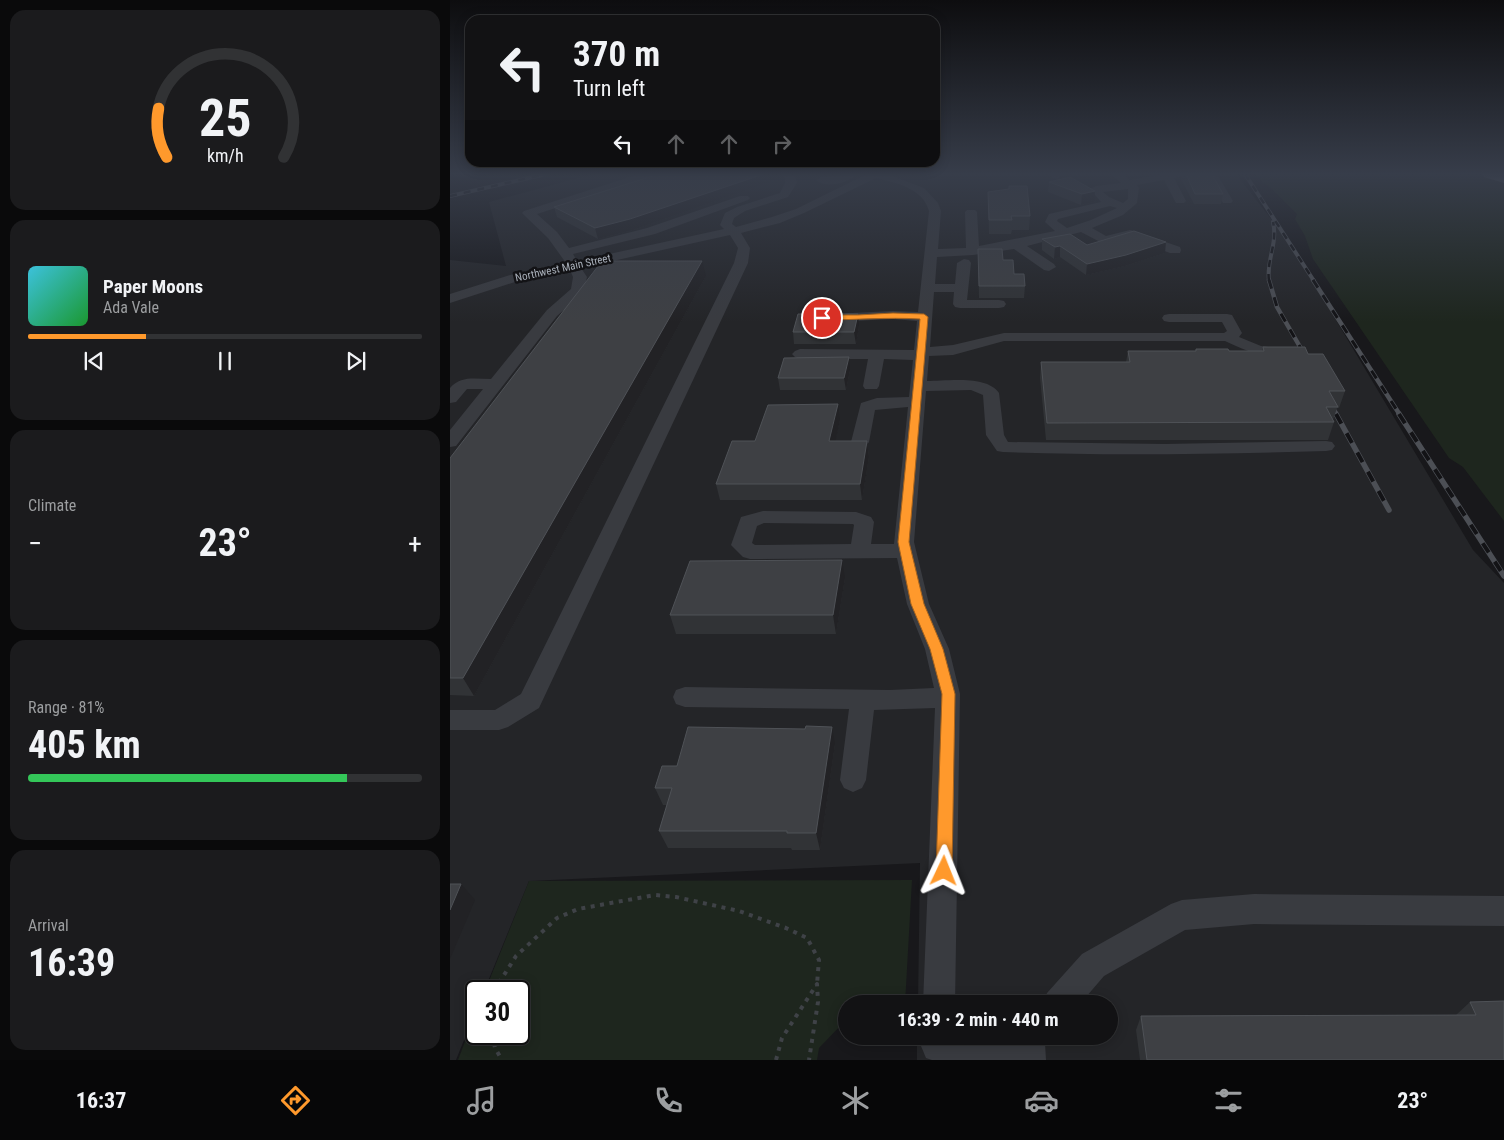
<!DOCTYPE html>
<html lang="en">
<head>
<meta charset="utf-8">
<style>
	:root { --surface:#121214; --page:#1b1b1d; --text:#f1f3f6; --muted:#9c9ea0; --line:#313234; --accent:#ff992c }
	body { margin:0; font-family:"Roboto Condensed",sans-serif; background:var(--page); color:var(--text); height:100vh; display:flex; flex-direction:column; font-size:19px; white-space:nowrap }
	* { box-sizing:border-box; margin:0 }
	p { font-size:16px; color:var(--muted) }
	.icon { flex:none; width:28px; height:28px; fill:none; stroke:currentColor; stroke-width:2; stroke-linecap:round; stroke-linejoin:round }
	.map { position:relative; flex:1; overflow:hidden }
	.side { display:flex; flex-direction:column; gap:10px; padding:10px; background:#0a0a0b; width:450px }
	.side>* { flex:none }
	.guide { position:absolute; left:15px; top:15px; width:475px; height:152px; border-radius:15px; box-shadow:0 2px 12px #0003,0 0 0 1px var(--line); background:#121214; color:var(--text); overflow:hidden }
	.speed { position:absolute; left:15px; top:980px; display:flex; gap:10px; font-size:25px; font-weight:700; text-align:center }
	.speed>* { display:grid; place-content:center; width:65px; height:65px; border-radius:50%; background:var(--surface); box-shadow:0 2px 12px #0003,0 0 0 1px var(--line); line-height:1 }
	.speed .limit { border:2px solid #111; border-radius:8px; background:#fff; color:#111 }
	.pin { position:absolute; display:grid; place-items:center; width:42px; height:42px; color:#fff; margin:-21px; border:2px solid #fff; border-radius:50%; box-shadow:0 1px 5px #0007 }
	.me { position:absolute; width:55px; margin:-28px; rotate:2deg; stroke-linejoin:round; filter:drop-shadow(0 0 4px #0008) }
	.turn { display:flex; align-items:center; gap:18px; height:105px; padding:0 25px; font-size:22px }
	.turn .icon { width:65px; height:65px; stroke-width:2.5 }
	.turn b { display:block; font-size:35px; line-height:42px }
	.lanes { display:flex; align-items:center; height:48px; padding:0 25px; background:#0003; justify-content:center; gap:25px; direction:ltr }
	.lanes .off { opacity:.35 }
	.big { font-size:38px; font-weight:700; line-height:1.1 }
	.side .card { flex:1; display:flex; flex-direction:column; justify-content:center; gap:8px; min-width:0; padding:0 18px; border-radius:15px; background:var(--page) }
	.side .dial { align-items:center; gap:0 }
	.dial svg { height:130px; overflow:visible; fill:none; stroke:var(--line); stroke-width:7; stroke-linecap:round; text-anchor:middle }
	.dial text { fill:var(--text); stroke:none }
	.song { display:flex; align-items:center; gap:15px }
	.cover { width:60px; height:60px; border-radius:8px; background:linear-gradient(135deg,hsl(190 70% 55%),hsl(130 70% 35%)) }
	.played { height:5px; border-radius:2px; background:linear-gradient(90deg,var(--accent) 30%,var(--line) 30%) }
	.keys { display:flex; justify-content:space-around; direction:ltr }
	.heat { display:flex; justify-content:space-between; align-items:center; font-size:28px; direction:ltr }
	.charge { height:8px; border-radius:4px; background:linear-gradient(90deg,#34c759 81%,var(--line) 0) }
	.trip { position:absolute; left:388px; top:995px; width:280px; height:50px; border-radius:25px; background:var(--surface); box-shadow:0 2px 12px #0003,0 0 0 1px var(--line); font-weight:700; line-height:50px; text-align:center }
	.menu { display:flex; height:80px; justify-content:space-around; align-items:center; background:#070708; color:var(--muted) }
	.menu .icon { width:35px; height:35px }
	.menu .selected { color:var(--accent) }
	.menu b { font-size:22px; color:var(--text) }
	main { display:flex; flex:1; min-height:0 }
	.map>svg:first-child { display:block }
</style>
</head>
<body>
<main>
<section class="side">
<div class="card dial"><svg viewBox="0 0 100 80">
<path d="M14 69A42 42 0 1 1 86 69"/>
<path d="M14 69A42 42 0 0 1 9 39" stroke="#ff992c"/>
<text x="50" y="56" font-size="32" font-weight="700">25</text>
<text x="50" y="72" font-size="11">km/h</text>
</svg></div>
<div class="card">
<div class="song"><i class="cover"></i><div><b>Paper Moons</b><p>Ada Vale</p></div></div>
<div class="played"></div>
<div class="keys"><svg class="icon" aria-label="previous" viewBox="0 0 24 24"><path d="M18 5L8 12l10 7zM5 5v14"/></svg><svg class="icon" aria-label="pause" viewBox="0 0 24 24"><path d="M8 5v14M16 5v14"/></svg><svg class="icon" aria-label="next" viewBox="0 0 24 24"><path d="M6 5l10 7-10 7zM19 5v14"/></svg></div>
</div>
<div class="card"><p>Climate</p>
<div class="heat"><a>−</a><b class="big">23°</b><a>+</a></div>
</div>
<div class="card"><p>Range · 81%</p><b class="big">405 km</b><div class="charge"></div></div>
<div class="card"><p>Arrival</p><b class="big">16:39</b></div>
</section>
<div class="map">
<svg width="1054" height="1060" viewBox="0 0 1054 1060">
	<rect width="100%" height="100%" fill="#18181b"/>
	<path fill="#242528" d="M143 174H786L840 243 1023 550 1054 583V1060H467V1036H659V1004H468L470 863 79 881 34 991H26V1010L6 1060H0V260L56 266 39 202Z"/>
	<path fill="#1e261e" d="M806 174H1028L1054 183V521L1013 467 999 458 863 259 855 236 845 219 847 214 819 186 813 183Z
		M462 880 455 1004H396V1020L369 1048 367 1060H8L26 1013V1034H69V991H35L79 881Z"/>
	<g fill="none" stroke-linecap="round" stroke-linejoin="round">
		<path stroke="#3f4247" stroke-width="4" stroke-dasharray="4 5.5" stroke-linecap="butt" d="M44 991 66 956 107 918 128 909 205 895 226 897 289 911 336 928 357 938 369 960 367 984
			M42 1034 45 1048 52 1060
			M326 1060 332 1038 367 984 368 1002 359 1060"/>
		<path fill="#393b40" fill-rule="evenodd" d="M189 174H205L204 176 87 214 107 232 119 248 197 228 290 196H298L300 198 298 200 205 234 123 254 127 261 274 229 270 225 275 213 287 207 330 193 335 183V177L331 174 345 175 347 183 338 197 295 211 284 218 282 224 286 227 322 217 346 209 417 174H437L474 188 488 203 491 211 488 249 516 248 515 212 517 210H525L527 212 529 246 605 231 595 222 599 214 651 202 640 189 646 186 671 183 661 174H673L680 180 713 174H736L735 176 724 178 736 201 734 203H726L714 180 687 185 689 188 687 203 673 215 642 228 656 236 680 230 684 231 730 247 731 250 730 253H720L679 238 654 244 631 232 577 246 604 264 606 267 599 271 594 270 564 249 523 255 487 257 485 284H505L507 263 514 259 519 260 521 263 517 300H549L554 301 556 304 554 307 549 308H510L505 307 503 304 504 292H484L480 347 503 345 554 333H774L777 331 772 322H719L714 321 712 318 714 315 719 314H777L782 315 792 333 789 337 811 346 842 350 845 353 842 356C820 362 795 350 775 341H554L503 355 479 356 477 381C497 381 537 375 549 393L554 435 558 442 715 444 876 441 882 442 885 446 882 450 876 451C768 454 661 456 553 452L547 451 536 435 533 395 521 390 476 391 464 542 479 604 499 649 510 694 505 1004H473L485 708 424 710 416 780 412 788 403 792 394 788 390 780 399 709 235 707 226 704 223 697 226 690 235 687 440 690 484 688 475 649 457 604 447 558 300 559 293 557 281 545 291 517 313 511 406 512 421 517 424 522 421 544H444L458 407 425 410 419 442 416 446 410 447 404 446 401 442 411 403 427 398 459 397 463 360 434 359 429 386 427 389H415L413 386 418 359H350L345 357 342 354 345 351 350 349 464 350 467 321 443 319 381 322 376 321 374 318 376 315 381 314 443 311 468 312 479 211C473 188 446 183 426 178L354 213 330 223 291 233 300 248 298 263 89 708 58 727 49 730H0V710H45L71 694 284 263 288 248 280 235 131 268 137 277 133 293 107 316 6 446 0 447V430L33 389H17L6 402 0 403V388C11 375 26 379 41 379L97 310 121 289 123 277 120 270 68 281 0 303V294L60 275 116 263 98 238 74 215 72 213 74 211ZM678 189V199L673 203 659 197 653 192ZM660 206 667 208 641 220 617 228 607 221 608 219ZM314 523 403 524 404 525 401 544 305 545 302 543 307 526Z
			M394 174H407C399 183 375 189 366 180 373 174 385 178 394 174Z
			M602 174H616L606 179 602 178 601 176Z
			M757 174H767L783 201 781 203H773Z
			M804 894 1054 896V926L804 924 735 930 654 976 630 1004H592L597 993 632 954 721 904 732 900Z
			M475 1036H597L595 1043 596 1060H482L476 1058 471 1046Z"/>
		<path fill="#646a71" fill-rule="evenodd" d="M1032 174H1054V183L1034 177Z"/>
		<defs>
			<path id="rail-far2" d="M795 174 864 281
				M0 196 96 174
				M819 281C816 260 828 244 823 222"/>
			<path id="rail-far1" d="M819 280 827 307 857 359
				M863 280 950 415
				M879 401 887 415"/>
			<path id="rail" d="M886 414 939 510
				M949 414 1054 576"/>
		</defs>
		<use href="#rail-far2" stroke="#4c4f55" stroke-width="4"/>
		<use href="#rail-far1" stroke="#4c4f55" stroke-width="4.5"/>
		<use href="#rail" stroke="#4c4f55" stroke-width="5.5"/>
		<use href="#rail-far2" stroke="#131316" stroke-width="2.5" stroke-dasharray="7" stroke-linecap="butt"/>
		<use href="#rail-far1" stroke="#131316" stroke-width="3" stroke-dasharray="9" stroke-linecap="butt"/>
		<use href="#rail" stroke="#131316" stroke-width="4" stroke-dasharray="11" stroke-linecap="butt"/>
	</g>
	<path fill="#313336" d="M732 174H762L773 194 771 204H744L731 179Z
		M620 177 644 202 631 205 598 192 599 182Z
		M332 178 183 230 148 239 107 217 104 207Z
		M538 192 580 216 579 230H562L561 234H539Z
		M592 239 637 245 715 253 675 266 636 275 610 257 604 259 592 250Z
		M528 249 553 260 575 286 574 298H529Z
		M256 276 24 696 0 695V458Z
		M409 326 406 344H344L343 332Z
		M813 347 858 354 895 391 889 408H887L883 420 884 422 878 440H596L590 378 591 362H676L678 351H745L746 349 779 351H812Z
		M400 370 396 390H330L328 378Z
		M390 420 385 441H417L419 457 412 500H270L266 484 305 441Z
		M395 578 386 634H226L220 615Z
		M385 744 370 850H342L341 848H218L209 831 217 805H213L205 788 227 766Z
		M1020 1002 1054 1060H690L686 1030 691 1016 1006 1015Z"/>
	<path fill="#222225" d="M314 174H332V178L183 230 148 239 145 228Z
		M645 191 644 202 631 205 632 194Z
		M716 242 715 253 675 266 636 275 637 264Z
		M610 246V257L604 259 605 247Z
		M252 261 256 276 24 696 13 678Z
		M408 314 409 326 406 344 404 332Z
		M399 357 400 370 396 390 394 378Z
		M388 404 390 420 382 457 379 441Z
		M417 441 419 457 412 500 410 484Z
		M392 560 395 578 386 634 383 615Z
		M382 727 385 744 370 850 366 833Z
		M11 884 25 900 0 959V910Z"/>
	<path fill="#3e4044" stroke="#4f5257" d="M209 174H314L180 219 145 228 104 207Z
		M736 174H762L773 194H745Z
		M620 177 645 191 632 194 599 182Z
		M559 186H577L580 216H561L562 220H539L538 192 559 189Z
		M684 231 716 242 676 255 637 264 610 246 605 247 592 239 620 234 637 245Z
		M528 249H552L553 260H563L564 274H574L575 286H529Z
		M152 261H252L13 678H0V458Z
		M348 314H408L404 332H343Z
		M813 347H855L858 354H873L895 391H879L888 407H876L884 422 597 423 591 362H680L678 351H746V349H778L779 351H814Z
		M399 357 394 378H328L334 358Z
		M388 404 379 441H417L410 484H266L282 441H305L318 405Z
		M392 560 383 615H220L240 561Z
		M356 726 382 727 366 833H337V831H209L222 788H205L212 766H227L238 727 355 729Z
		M0 884H11L0 910Z
		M1054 1001V1060H697L691 1016 1026 1015 1020 1002Z"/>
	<linearGradient id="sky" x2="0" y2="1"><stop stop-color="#0d0d0f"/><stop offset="0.54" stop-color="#373d4a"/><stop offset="1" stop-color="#373d4a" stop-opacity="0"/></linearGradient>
	<rect width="1054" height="322" fill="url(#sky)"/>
	<path fill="#ff992c" stroke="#a6631d" d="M443 313 474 314 478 317 459 542 474 604 493 649 505 694 502 871 500 877 494 879 488 877 486 871 492 694 480 649 461 604 448 542 470 319C437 317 405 320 372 320L368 318 372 315H408Z"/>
	<g text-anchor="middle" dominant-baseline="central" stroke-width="5" stroke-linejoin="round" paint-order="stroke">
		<g font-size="11" fill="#aab1bb" stroke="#131316">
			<text transform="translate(113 268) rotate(-12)">Northwest Main Street</text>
		</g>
	</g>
</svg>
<div class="speed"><div class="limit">30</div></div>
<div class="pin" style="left:372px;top:318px;background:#d93025"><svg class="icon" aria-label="arrive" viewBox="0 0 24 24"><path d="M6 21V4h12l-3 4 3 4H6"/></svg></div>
<svg class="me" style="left:494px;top:871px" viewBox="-20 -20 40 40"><path d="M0-17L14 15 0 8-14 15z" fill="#ff992c" stroke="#fff" stroke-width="4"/></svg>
<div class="trip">16:39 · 2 min · 440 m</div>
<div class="guide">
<div class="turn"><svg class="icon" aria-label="left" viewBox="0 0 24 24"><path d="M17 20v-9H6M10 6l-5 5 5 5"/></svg><div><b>370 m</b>Turn left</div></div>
<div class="lanes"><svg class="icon" aria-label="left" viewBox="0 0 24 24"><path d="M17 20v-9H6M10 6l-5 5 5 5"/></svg><svg class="icon off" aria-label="ahead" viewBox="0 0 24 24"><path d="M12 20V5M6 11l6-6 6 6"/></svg><svg class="icon off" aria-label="ahead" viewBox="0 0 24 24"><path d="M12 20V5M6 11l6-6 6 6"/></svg><svg class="icon off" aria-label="right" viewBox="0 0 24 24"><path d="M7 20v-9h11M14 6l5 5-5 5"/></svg></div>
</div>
</div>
</main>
<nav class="menu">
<b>16:37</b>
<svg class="icon selected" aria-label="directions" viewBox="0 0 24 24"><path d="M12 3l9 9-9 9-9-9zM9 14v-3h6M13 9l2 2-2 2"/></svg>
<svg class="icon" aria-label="music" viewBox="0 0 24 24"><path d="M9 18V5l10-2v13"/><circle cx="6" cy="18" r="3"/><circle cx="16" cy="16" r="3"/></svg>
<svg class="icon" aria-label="phone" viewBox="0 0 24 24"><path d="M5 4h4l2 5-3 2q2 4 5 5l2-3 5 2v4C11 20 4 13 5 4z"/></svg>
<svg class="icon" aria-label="climate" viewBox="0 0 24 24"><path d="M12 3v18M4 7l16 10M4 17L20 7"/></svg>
<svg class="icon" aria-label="car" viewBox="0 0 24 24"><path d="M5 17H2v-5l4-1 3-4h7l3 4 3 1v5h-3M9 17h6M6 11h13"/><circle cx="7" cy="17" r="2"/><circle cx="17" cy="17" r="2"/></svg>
<svg class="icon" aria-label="filters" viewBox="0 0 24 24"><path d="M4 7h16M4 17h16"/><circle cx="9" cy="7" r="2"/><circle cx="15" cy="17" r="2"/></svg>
<b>23°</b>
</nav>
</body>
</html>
